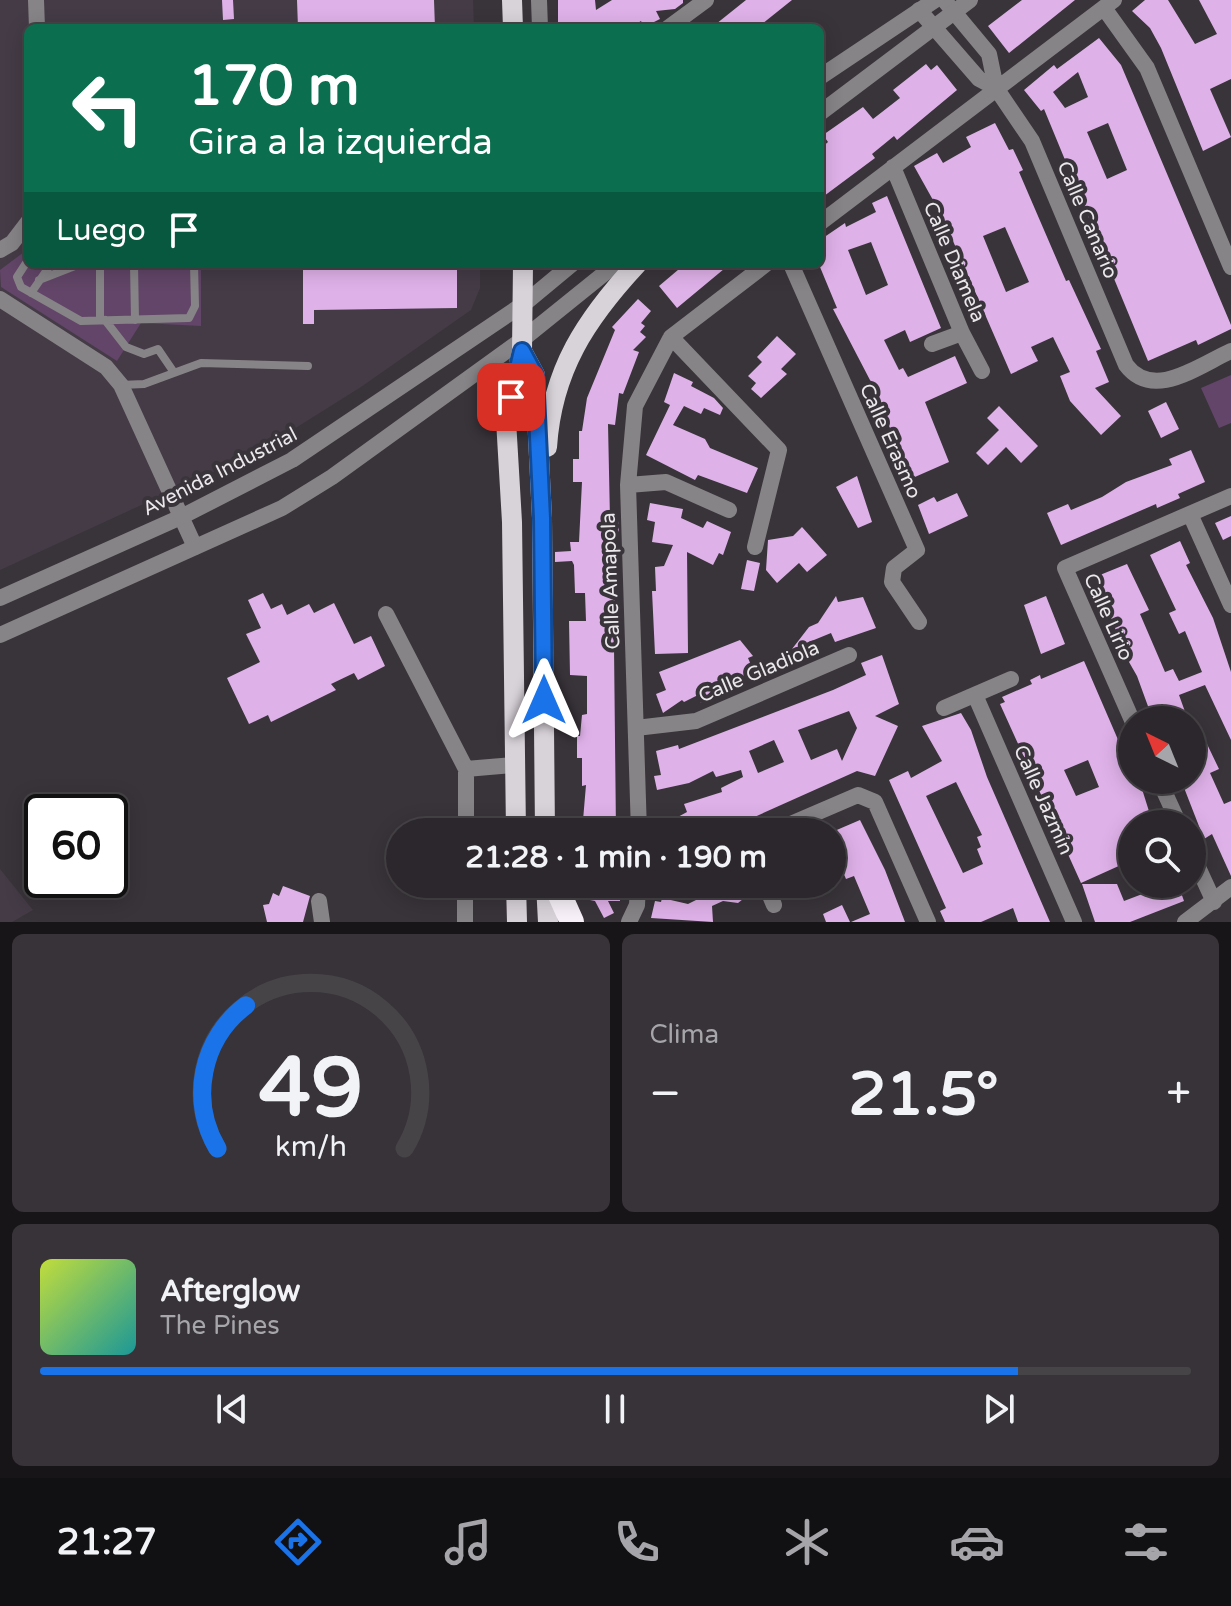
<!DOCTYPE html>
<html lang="es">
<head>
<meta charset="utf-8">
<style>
	:root { --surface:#2b272c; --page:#373338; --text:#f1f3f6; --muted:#a6a5a9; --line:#474448; --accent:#1a73e8 }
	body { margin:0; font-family:"Varela Round",sans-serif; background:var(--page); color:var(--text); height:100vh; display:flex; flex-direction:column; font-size:30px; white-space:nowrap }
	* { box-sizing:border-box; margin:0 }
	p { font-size:26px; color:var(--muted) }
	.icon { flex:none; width:44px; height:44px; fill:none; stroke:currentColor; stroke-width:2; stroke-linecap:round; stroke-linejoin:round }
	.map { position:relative; height:922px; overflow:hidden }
	.drawer { display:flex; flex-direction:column; gap:12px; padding:12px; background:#181518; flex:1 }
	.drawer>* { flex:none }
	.banner { position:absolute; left:24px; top:24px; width:800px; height:244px; border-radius:12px; box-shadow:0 4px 20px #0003,0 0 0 2px var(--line); background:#0b6e4f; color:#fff; overflow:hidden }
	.needle { width:52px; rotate:317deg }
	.tools { position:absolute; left:1118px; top:706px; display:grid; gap:16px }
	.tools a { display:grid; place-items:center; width:88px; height:88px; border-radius:50%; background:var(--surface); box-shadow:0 4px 20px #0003,0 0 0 2px var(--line); font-size:40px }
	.speed { position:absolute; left:24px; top:794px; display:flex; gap:16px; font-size:40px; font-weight:700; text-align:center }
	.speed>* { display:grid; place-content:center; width:104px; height:104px; border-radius:50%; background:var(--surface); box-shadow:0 4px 20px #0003,0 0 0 2px var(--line); line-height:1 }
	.speed .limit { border:4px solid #111; border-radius:12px; background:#fff; color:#111 }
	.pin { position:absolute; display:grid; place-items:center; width:68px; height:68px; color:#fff; margin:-34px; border-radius:16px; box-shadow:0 4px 12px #0006 }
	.me { position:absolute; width:88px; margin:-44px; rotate:0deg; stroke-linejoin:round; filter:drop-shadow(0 0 6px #0008) }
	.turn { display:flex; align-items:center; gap:28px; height:168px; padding:0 32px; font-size:36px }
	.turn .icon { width:104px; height:104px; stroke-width:2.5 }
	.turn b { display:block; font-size:56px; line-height:68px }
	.then { display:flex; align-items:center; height:76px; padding:0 32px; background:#0003; gap:16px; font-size:30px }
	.big { font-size:60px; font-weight:700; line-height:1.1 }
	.drawer .widget { flex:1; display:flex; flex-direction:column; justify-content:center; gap:12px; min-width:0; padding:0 28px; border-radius:12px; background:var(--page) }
	.drawer .dial { align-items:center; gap:0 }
	.dial svg { height:208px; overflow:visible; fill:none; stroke:var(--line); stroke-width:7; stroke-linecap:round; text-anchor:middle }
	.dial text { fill:var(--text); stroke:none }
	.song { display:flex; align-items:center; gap:24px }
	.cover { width:96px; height:96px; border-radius:12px; background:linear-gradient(135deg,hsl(70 70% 55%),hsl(180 70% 35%)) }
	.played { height:8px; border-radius:4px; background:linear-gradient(90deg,var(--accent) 85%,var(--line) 85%) }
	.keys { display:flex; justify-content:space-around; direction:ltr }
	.heat { display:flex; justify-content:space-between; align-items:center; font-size:44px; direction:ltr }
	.drawer .tiles { flex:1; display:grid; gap:12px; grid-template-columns:1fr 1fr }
	.widget:last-child { grid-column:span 2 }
	.trip { position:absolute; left:386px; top:818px; width:460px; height:80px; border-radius:40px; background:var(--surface); box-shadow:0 4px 20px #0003,0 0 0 2px var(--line); font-weight:700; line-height:80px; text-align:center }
	.tab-bar { display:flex; height:128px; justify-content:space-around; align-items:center; background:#111012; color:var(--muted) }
	.tab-bar .icon { width:56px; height:56px }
	.tab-bar .selected { color:var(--accent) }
	.tab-bar b { font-size:36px; color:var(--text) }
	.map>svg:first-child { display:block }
</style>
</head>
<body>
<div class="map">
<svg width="1231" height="922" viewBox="0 0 1231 922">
	<rect width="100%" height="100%" fill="#39343a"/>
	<path fill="#443b46" d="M0 0H473L474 28H28V264H480V288L471 310 361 387 259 451 0 570Z
		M0 869 33 910 12 922H0Z"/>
	<path fill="#624568" d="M28 249V264H201V326L141 323 117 361 1 287 0 270Z
		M1231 375V423L1219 428 1201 388Z"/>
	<path fill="#dfb1e9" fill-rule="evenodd" d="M222 0H233L234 19 223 20Z
		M297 0H434L435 28H298Z
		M558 0H595L596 10 612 0H683V3L675 9 656 11 660 19 644 27 641 21 630 28H558Z
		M746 0H792L757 28H711Z
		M1022 0H1075L1009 53 988 26Z
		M1145 0H1168L1195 44 1217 34 1199 0H1231V79L1210 89 1231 137 1203 151 1161 48 1150 28 1132 11Z
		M1099 38 1121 65 1231 325V329L1198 345 1196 340 1148 361 1044 109 1041 111 1024 90 1054 65 1057 69ZM1078 72 1088 97 1065 108 1053 92ZM1108 123 1127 170 1107 179 1087 132Z
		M926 64 931 70 937 65 957 90 897 140 894 136 872 154 875 158 820 199V149L828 142 823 135 863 107 873 119 900 98 893 90Z
		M995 123 1009 150 1013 149 1023 170 1019 172 1066 281 1069 280 1101 349 1096 351 1109 382 1095 388 1121 416 1101 435 1070 401 1060 376 1070 372 1053 337 1031 347 1038 361 1011 374 943 218 914 166 937 153 943 163 971 147 966 137ZM1005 227 1029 282 1006 292 983 236Z
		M887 196 941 328 910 342 905 330 884 340 899 370 903 368 908 377 955 356 967 383 925 402 949 462 908 480 892 432 868 384 871 382 833 309 837 308 820 267V240L845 223 846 227 876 212 872 203ZM871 242 888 285 866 295 848 250Z
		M303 264H457V308L314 310V324H303Z
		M685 264H730L677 308 659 286Z
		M638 299 651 311 641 323 645 326 640 332 646 337 633 350 639 352 623 394 619 393 615 425 608 424 610 519H618L619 535H616L614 592 620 647H614L616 832H582L586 785 582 786V758H577V736H580L582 715 587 714V676L570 675 569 621H586L585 593H575L574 565 572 561 555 562V552L571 551 570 542H579L582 482H573V459H579V431H582L587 398 615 330 612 327Z
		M777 336 796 354 781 369 787 374 761 398 751 389 756 383 748 376 762 362 757 357Z
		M674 373 693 382 691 386 714 398 723 408 720 415 704 408 701 414 684 406 673 425 705 439 710 448 758 468 747 493 698 475 695 480 646 455 670 405 664 402Z
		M1166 402 1179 429 1161 438 1148 411Z
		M999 406 1038 446 1021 463 1006 447 988 465 976 453 999 430 987 418Z
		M1191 450 1205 482 1178 494 1180 498 1157 508 1156 504 1061 545 1047 513 1068 504 1071 510 1102 497 1126 482 1172 465 1169 459Z
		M857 476 872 522 858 528 836 487Z
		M957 493 968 516 929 534 918 505 934 497 937 502Z
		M650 503 683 509 681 518 703 528 707 521 731 532 723 555 719 553 713 565 687 552 688 653 655 654 652 591H656L655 567 664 566 673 545 652 542 655 522 647 520Z
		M1231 516V536L1223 540 1215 523Z
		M802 527 827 555 807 572 799 563 777 583 766 570 768 540 793 536Z
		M1180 541 1190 563 1186 565 1213 618 1231 672V740L1205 685 1179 695 1188 720H1153L1137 676 1113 634 1117 633 1095 577 1127 564 1149 610 1140 614 1165 672 1173 669 1179 681 1202 672 1185 631 1179 634 1169 613 1176 610 1150 555Z
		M747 560 760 563 754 591 741 589Z
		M263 593 271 609 282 604 287 615 309 604 314 613 334 603 354 644 371 636 385 666 358 680 354 673 331 684 336 690 271 722 268 715 249 724 227 678 260 662 246 634 261 628 248 600Z
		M836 596 838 602 863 597 876 628 835 642 831 633 792 649 809 627 818 623Z
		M1046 596 1065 644 1041 654 1024 605Z
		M740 640 753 656 748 658 754 672 718 688 711 694 712 697 701 703 698 695 684 702 682 700 663 713 656 694 666 690 659 672Z
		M882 655 899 704 875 716 898 726 875 776 857 771 721 832H650L687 812 684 804 722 792 721 788 743 777 741 770 716 777 713 771 689 783 657 790 654 776 661 775 656 751 678 745 679 749 833 690 866 675 861 663ZM849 711 857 728 842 761 837 749 811 760 798 730ZM774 740 784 762 758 773 749 751Z
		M1084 661 1132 772V780H1138L1142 789 1153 824H1132V860L1081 883 1000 704 1005 702 1002 697 1032 684 1030 680 1040 675 1041 679ZM1088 760 1099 787 1076 796 1064 770Z
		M961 713 971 730 987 777 1050 922H1018L1013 908 981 922H945L940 911 946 908 889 780 908 771 911 778 942 761 922 726ZM956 782 982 835 977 837 981 847 977 849 983 864 963 873 926 796Z
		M1192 728 1201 746 1207 744 1219 769 1210 773 1224 804 1231 801V876L1212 834 1204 839 1181 780H1192Z
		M860 820 885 870 905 922H851L870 914 854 876 846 879 836 856 832 858V832Z
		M590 884H624V895H620V901H608L614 913 604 918 595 901 590 900Z
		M705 884H748L752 892 738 903 723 901 712 906 713 922 651 918 655 901 661 902 662 898 688 904 710 893Z
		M1082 884H1117L1124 901 1145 893 1142 884H1178L1184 901 1130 922H1095Z
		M283 886 310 896 303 922H267L263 905 269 904 273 893 279 896Z
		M842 905 850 922H826L823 914Z"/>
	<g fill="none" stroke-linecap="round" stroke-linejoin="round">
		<path stroke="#878487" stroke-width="8" d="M28 260 17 277 21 287 81 321 189 318 195 306 194 264
			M100 264V320
			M134 264 135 320
			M39 280 80 264
			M31 293 51 264
			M105 320 126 347 144 354 158 349 173 371
			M121 385 144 384 201 363 308 366"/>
		<path stroke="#878487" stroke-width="16" d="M36 0 37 28
			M539 0 540 28
			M944 0 989 54 996 88
			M1104 8 1147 68 1231 267
			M919 10 979 79 996 88 1032 141 1126 365C1153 401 1198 366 1231 351
			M668 28 706 0
			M893 167 962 333 982 371
			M820 223 1114 0
			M0 250 12 243 28 222
			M791 264 917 550 894 568 892 582 919 622
			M0 299 106 367 121 385 195 547
			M671 337 779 450 755 547
			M932 344 962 333
			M628 485 666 482 729 510
			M1190 514 1231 605
			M386 614 466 769V832
			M975 695 1074 922
			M944 708 1011 679
			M1132 720 1065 568 1231 496
			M636 728 696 721 849 655
			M466 769 514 765
			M1159 780 1179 824
			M639 832 628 485 635 406 671 337 766 264
			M772 832 858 795 875 802 928 922
			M1192 854 1214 902
			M765 884 774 905
			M319 901 322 922
			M465 922V884
			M629 922 637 905 638 884
			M1185 922 1231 887"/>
		<path stroke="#878487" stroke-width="16" d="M820 77 935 0
			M820 113 970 0
			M0 598 181 517 292 460 525 303 572 264
			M0 635 282 508 332 477 523 339 616 264"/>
		<path stroke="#d8d2d9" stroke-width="20" d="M512 0 513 28
			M522 351 535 375 542 518 545 832
			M547 447C552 370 586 319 637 264
			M516 832 512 522 506 420 522 351 523 264
			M516 884 517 922
			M546 884 548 922"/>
		<path stroke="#f8f1f9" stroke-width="24" d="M555 884 572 922"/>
	</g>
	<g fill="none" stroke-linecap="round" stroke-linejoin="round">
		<defs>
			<path id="route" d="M511 397 522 351 535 375 542 518 544 700"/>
		</defs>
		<use href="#route" stroke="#114b97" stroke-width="20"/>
		<use href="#route" stroke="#1a73e8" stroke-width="14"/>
	</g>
	<g text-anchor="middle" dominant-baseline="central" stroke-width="8" stroke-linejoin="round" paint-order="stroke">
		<g font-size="20" fill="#ebe8ec" stroke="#39343a">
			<text transform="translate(1087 220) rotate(67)">Calle Canario</text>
			<text transform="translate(954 262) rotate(67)">Calle Diamela</text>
			<text transform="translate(890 441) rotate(66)">Calle Erasmo</text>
			<text transform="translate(220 472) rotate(-27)">Avenida Industrial</text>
			<text transform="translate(611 581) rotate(-92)">Calle Amapola</text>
			<text transform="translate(1108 617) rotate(66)">Calle Lirio</text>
			<text transform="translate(759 672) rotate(-23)">Calle Gladiola</text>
			<text transform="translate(1043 800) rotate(66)">Calle Jazmín</text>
		</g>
	</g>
</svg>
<div class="tools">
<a><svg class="needle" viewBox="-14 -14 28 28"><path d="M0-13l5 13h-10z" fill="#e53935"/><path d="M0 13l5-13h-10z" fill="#a6a5a9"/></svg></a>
<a><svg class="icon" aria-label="search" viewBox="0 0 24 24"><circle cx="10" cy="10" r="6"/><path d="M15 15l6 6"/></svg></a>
</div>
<div class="speed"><div class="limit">60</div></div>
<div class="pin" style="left:511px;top:397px;background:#d93025"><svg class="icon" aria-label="arrive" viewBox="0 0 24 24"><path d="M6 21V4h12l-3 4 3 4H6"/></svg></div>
<svg class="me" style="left:544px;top:700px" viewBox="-20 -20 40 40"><path d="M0-17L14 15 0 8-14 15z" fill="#1a73e8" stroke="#fff" stroke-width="4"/></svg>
<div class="trip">21:28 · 1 min · 190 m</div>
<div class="banner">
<div class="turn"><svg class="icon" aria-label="left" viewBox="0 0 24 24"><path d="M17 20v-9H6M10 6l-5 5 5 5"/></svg><div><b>170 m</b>Gira a la izquierda</div></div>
<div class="then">Luego<svg class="icon" aria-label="arrive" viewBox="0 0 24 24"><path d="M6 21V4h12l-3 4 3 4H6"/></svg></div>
</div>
</div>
<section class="drawer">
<div class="tiles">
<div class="widget dial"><svg viewBox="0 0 100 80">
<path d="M14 69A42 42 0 1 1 86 69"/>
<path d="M14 69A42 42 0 0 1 25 14" stroke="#1a73e8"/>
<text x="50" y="56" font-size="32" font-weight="700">49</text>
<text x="50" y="72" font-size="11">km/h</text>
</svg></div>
<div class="widget"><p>Clima</p>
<div class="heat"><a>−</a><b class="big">21.5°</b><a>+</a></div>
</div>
<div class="widget">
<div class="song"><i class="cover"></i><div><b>Afterglow</b><p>The Pines</p></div></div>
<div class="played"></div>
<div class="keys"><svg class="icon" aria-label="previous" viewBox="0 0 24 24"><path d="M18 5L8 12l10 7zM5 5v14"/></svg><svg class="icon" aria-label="pause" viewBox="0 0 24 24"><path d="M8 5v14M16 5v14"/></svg><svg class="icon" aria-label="next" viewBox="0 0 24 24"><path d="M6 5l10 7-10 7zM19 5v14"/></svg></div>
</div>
</div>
</section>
<nav class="tab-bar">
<b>21:27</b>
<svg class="icon selected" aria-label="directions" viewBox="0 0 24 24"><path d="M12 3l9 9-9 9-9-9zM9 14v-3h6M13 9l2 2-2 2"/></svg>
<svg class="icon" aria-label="music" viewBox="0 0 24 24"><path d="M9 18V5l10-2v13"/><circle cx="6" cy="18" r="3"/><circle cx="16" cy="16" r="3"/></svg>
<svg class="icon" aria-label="phone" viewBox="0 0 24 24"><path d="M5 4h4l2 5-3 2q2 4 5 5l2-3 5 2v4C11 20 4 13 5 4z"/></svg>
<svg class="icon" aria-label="climate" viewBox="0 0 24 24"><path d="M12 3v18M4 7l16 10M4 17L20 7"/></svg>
<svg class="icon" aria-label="car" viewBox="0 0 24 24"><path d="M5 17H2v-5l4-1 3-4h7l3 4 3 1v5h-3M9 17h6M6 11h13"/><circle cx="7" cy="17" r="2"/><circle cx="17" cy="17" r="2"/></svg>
<svg class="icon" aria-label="filters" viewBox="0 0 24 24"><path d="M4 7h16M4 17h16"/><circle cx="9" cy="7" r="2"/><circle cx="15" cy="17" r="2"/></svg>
</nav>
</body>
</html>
